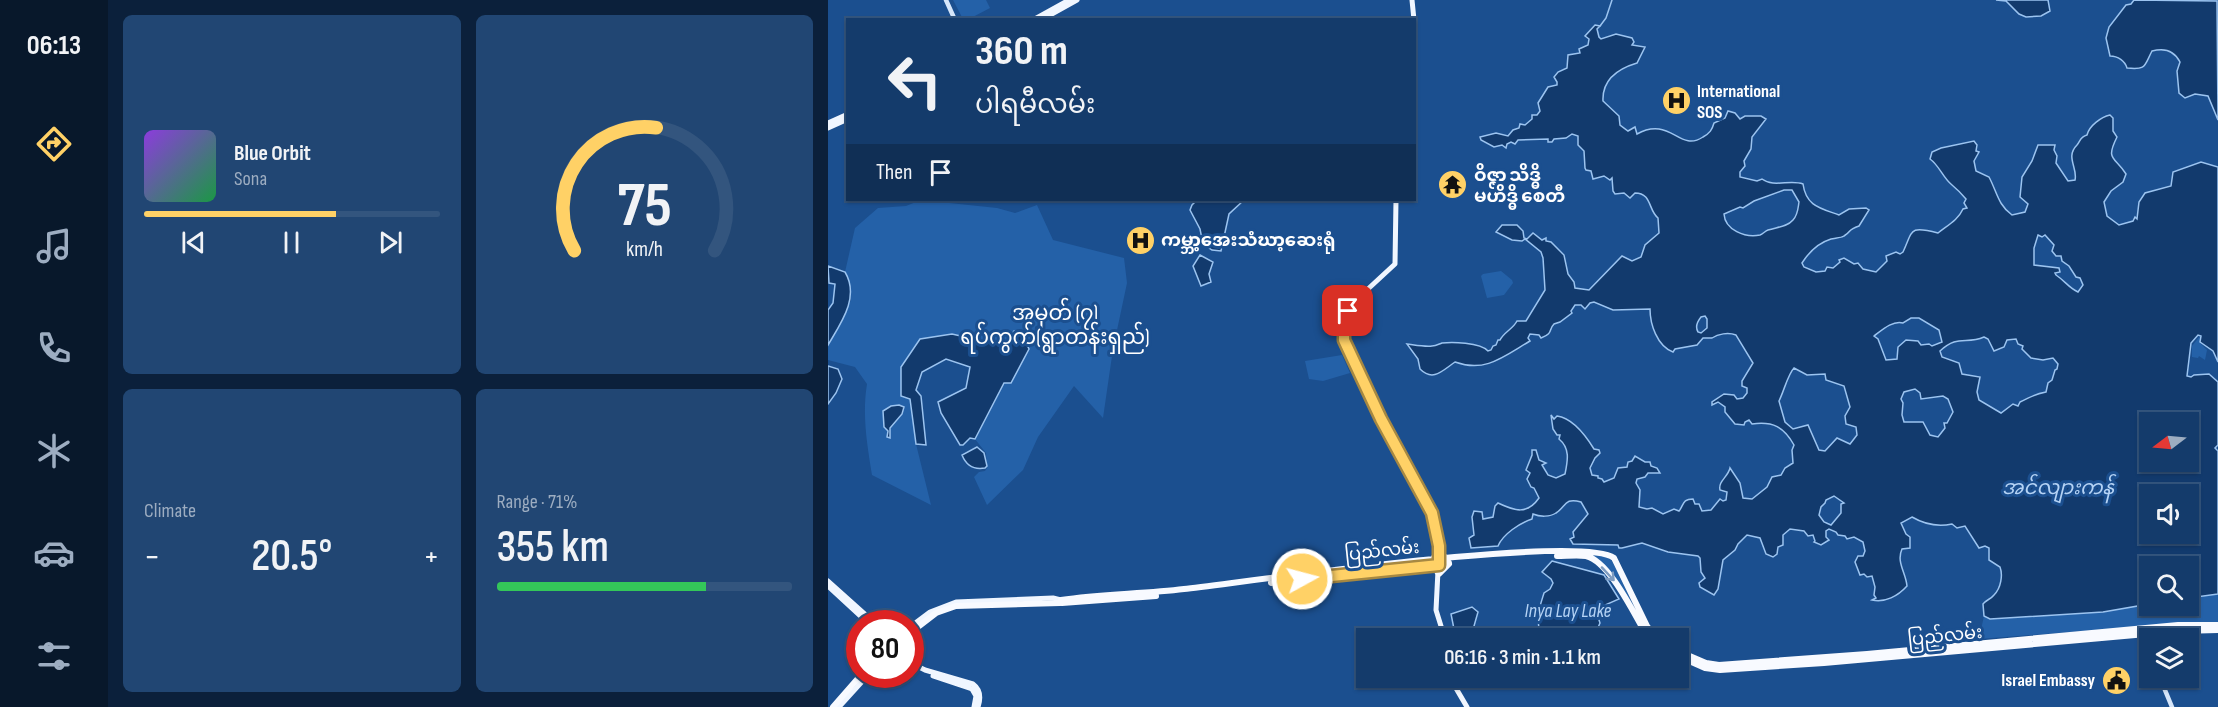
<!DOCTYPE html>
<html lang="en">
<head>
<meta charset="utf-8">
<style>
	:root { --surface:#143b6b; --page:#214673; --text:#f1f3f6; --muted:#9dadc1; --line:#33557e; --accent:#ffd166 }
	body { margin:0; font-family:"Sofia Sans Condensed","Noto Sans Myanmar",sans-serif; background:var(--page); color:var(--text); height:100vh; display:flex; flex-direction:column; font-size:22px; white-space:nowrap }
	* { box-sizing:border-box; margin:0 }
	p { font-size:20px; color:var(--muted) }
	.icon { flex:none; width:33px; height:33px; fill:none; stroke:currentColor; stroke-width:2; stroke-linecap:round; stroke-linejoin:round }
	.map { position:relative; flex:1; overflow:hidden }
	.panel { display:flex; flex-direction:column; gap:15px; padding:15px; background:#0b203b; width:720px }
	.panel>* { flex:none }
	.top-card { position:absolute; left:18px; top:18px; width:570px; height:183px; border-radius:0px; box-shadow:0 2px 4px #0004,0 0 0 2px var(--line); background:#143b6b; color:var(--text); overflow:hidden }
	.needle { width:39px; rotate:254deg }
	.controls { position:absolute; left:1311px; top:412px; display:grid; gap:12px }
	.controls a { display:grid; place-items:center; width:60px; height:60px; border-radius:0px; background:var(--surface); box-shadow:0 2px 4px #0004,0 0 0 2px var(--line); font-size:30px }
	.speed { position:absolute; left:18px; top:610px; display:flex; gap:12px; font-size:30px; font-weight:700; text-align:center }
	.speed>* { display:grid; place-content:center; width:78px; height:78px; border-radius:50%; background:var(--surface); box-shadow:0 2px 4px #0004,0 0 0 2px var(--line); line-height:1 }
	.speed .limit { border:9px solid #d22; background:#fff; color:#111 }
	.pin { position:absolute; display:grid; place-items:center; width:51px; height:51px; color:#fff; margin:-26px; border-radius:12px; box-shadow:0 3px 9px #0006 }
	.me { position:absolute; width:66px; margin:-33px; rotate:83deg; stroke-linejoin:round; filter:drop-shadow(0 0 4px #0008) }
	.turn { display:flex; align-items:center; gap:21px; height:126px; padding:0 30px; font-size:27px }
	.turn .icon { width:78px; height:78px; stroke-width:2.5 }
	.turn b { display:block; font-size:42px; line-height:51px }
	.then { display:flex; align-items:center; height:57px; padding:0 30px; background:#0003; gap:12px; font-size:22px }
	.big { font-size:45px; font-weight:600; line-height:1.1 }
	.panel .widget { flex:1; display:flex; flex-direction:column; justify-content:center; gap:9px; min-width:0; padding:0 21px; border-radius:9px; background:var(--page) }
	.panel .dial { align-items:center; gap:0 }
	.dial svg { height:156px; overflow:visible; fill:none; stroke:var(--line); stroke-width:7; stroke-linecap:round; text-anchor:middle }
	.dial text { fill:var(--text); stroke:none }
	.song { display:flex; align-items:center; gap:18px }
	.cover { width:72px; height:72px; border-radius:9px; background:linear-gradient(135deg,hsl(270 70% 55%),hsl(140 70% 35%)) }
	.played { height:6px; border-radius:3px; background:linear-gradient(90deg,var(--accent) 65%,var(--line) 65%) }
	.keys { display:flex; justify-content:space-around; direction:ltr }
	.heat { display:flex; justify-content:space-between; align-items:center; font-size:33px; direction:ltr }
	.charge { height:9px; border-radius:4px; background:linear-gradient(90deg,#34c759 71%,var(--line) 0) }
	.panel .tiles { flex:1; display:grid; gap:15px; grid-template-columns:repeat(2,1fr) }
	.trip { position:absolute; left:528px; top:628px; width:333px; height:60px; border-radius:0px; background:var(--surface); box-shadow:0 2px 4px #0004,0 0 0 2px var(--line); font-weight:600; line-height:60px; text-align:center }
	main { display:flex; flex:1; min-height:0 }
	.tab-bar { display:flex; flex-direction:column; width:108px; justify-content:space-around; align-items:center; background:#08182b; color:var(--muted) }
	.tab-bar .icon { width:42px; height:42px }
	.tab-bar .current { color:var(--accent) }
	.tab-bar b { font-size:27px; color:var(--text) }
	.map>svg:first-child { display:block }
</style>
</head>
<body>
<main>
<nav class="tab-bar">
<b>06:13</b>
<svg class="icon current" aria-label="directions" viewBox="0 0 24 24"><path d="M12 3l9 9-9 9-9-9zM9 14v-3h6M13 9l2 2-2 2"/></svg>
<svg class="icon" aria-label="music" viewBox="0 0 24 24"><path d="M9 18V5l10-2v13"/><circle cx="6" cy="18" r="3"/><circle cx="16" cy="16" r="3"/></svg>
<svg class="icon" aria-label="phone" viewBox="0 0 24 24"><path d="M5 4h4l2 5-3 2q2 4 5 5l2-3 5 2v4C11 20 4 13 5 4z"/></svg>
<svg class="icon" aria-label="climate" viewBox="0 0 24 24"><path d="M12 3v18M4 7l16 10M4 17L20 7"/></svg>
<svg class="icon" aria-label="car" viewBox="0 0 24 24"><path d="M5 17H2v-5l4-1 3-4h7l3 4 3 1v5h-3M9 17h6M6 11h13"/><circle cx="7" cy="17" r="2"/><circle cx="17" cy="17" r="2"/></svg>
<svg class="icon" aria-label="filters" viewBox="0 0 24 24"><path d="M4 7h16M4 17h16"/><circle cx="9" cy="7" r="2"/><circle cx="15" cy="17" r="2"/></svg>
</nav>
<section class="panel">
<div class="tiles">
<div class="widget">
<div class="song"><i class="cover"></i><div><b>Blue Orbit</b><p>Sona</p></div></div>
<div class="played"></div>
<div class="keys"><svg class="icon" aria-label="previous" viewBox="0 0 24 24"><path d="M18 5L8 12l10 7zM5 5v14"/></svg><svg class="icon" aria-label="pause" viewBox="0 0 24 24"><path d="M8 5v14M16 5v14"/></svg><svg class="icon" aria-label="next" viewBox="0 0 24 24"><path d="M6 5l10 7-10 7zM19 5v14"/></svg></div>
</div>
<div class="widget dial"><svg viewBox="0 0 100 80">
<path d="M14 69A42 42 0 1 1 86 69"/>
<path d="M14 69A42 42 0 0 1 56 6" stroke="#ffd166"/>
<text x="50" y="56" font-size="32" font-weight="700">75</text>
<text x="50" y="72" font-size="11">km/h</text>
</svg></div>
<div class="widget"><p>Climate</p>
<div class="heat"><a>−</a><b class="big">20.5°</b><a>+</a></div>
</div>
<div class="widget"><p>Range · 71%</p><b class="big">355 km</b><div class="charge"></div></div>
</div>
</section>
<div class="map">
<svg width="1390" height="707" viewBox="0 0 1390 707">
	<rect width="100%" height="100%" fill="#1b4f8f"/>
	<path fill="#2461a8" d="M125 0H158L162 8 141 19H135Z
		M93 200 169 208 187 213 209 205 225 240 296 258 299 283 285 349 275 418 246 386 210 437 195 470 159 505 146 477 151 472 157 471 159 468 158 453 147 439 176 383V346L124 334 92 339 82 399 88 444 103 505 44 475C39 444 34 415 39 384L27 367 0 360V345L23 300 21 279 17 272 27 228 50 208 78 206Z
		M673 271 684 280 685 283 676 295 659 298 653 276 655 274Z
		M1372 336V343L1379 350 1377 360 1371 356 1370 358 1364 357V346Z
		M514 355 522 373 495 381 481 379 477 361Z
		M762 555H776L784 561 810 614Z
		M1390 594V622H1372L1151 639 1156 616 1162 619 1275 612 1321 604 1360 606 1361 598Z"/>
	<path fill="#123a6d" stroke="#9cc4f0" stroke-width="1.5" fill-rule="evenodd" d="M1168 0H1220L1222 11 1213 16 1198 17 1191 14 1178 1Z
		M1306 0 1389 1 1390 120 1380 96 1367 94 1357 98 1351 93 1349 71 1352 62C1346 50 1335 48 1324 51 1316 66 1319 70 1299 68 1297 61 1290 56 1282 56L1278 38 1281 27 1298 5 1303 4Z
		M767 25 772 26 769 29 771 37 773 39 788 34 804 38 806 42 804 45 817 47 809 63C789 69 774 80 775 101L791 116 792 125 800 131 807 127 809 134C816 130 823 128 831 129 848 131 857 149 875 137 882 133 884 130 886 123L897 118 900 111 907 113 912 119 917 116H933L938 119 924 137 923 149 916 161 917 166 912 172V177L929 181 934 179C946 188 962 179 975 184 978 206 992 208 1011 215L1021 209 1038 208 1041 210 1031 226C1019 230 1024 231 1016 236 1013 238 1007 238 1003 239 990 243 981 252 974 263L976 267 988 272 997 271 999 267 1005 268 1012 262 1011 260 1016 258 1026 264 1030 263 1035 269 1048 272 1059 261 1058 256 1068 252 1072 254 1075 252C1085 231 1080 225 1110 233 1120 225 1130 220 1135 209L1139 208 1136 203 1138 199C1133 193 1130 190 1124 185 1115 178 1111 165 1102 159L1104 152 1113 148 1146 141 1149 145 1148 151 1151 152 1146 161 1148 171 1161 177C1169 192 1170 205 1184 215L1197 212 1200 204 1192 197 1194 177 1204 161 1210 145H1227L1226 150 1229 156 1228 163 1240 181 1247 180C1250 168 1237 157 1249 145 1253 140 1252 137 1259 135 1261 126 1273 117 1282 115L1285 118V131L1289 137C1277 161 1287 156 1298 174L1295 182 1283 191 1276 202 1279 216 1291 225 1305 221 1307 217 1309 219 1311 202 1317 193 1343 186 1345 172 1373 162 1390 167V362L1385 351 1372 342 1373 336 1370 335 1363 343 1359 376 1363 377 1366 375 1381 374 1390 382V445L1387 448 1390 451V594L1361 598 1360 567H1322L1321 604 1275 612 1162 619 1156 616 1155 604C1158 600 1163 599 1166 595 1173 588 1175 575 1172 567L1161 560V548L1157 546 1151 548 1137 526 1129 528 1124 524C1110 527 1096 524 1084 517L1073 523 1078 534 1082 537V548L1074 549C1068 562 1078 573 1079 586 1070 596 1057 603 1044 600L1048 598 1046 595 1047 587 1044 576 1039 577 1036 574 1032 575 1027 562 1030 556H1035L1037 551 1035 542 1026 537 1019 539 1017 536 1010 535 1008 532 1001 529 998 531V537L1001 540 993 545 986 542 987 541 985 535 980 536 976 531 962 529 955 535V545L950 547 949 554 945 557 938 554 932 538 919 535 910 544 907 550 895 560 890 589 886 595 872 587 871 583 877 578 873 572 872 558 870 556 840 552 814 543 794 548H791L790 545 745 544 742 539 746 537 745 532 760 514 753 502C736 497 738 507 728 513 722 517 712 517 705 514L704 519C692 523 675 534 670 546L643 548 641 538 646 535 644 517 646 511 654 512 655 519 665 517 667 506 670 503C687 511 699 515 711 498L706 488 703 487 699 479 702 473 698 470 704 455V450H708L711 460 718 463 714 465 720 475 728 478 737 474C740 460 742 448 731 439L732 435H729L725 429 723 415 726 419 729 416C744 418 758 436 766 449L771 450 772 453 767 458 762 468 764 475 770 476V478L774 479 776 482 786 478 790 468 799 467 800 462 804 461 807 456 817 462H822L823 466 829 468 832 473H820L817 477 809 479 808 483 812 490 811 507 819 509 824 508 835 514 846 509 851 511C856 505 854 499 865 499L867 504H871L874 511 883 510 892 499 895 501 898 500 899 492 892 490C890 481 900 477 902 468L912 483 915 498 924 499 939 487 944 477 953 475 957 468 965 463 964 450 966 445C956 427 945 421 924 424L921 420 917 422 916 425 907 424 897 412V407L890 402 884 405V402L896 394 906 395 909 399 915 398 919 393V388L914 386V381L925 363 908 335C900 332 890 334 884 338H875L869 345 847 349 845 352C829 346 822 324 822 309L785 310 766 302 762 303 757 309 753 305H747L743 311 744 313 732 322 726 324C720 330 726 333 713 338L711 335 702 334 700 338 702 341C675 357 657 373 627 362 614 371 605 382 592 369L590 359 579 344C587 345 597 347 604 346 608 346 611 344 614 343 623 342 652 342 660 351L663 350 665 346 668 345 670 340H672C676 332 685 329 689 321H698L717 290 715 258 713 252 697 239 694 241 684 240 668 232 674 225H689L695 231 696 238 699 239 705 233 714 240 718 238V241L723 242 736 255 740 274 746 282 747 288 761 290 794 256 804 261 813 257 817 245 831 233 830 218C820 210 824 193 807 193L802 198 796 193 787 194 785 191 784 178 782 180 776 176 765 179 763 171 758 170 757 168 756 151 750 145V136L744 134 738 138 726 139 724 142H720V139L690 140 687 144 683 142 679 144 678 148 674 145 666 147 653 140 652 137 668 133 680 136 685 130 691 128 692 124 697 125 704 119V115H709L712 111 710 103 720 87 729 85V82L726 77 730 72 739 68 740 55 752 53 751 49 760 45 761 39 757 36ZM956 190H964L971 202C970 208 970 215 965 220 959 227 949 227 940 230 937 231 935 234 932 235 917 238 897 230 896 214L912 207 915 208 926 201ZM1210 235 1214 237 1217 235 1226 245 1224 251 1228 256H1233L1234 261 1241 266 1248 277 1252 278 1255 285 1250 292C1241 288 1237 281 1228 275L1227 273 1232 272 1231 268 1206 265V248ZM877 316 879 319V328L873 333 870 332C867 327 869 322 873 317ZM1083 318H1091L1111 330 1114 342 1104 346 1101 344 1093 345 1090 341 1078 340 1070 347 1069 359 1058 360 1050 339 1046 336C1054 330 1065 320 1075 323ZM1156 337 1160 339 1166 351 1176 347 1179 340 1188 339 1190 344 1195 346 1194 349 1203 358 1215 360 1225 358 1230 364 1229 369 1227 370 1224 380 1220 383 1218 392C1206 394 1203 397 1192 402L1190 406 1185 404 1173 413 1151 400 1149 392 1152 377 1134 374 1131 363 1114 357 1112 351C1130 334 1138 345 1156 337ZM966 368 979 375 997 374 998 380 1016 386 1022 407 1017 416 1018 424 1028 427 1029 435 1022 444 1009 438 997 451 991 450 980 425 965 429 957 422 951 401C956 391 960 374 966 368ZM1087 389 1092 393 1093 399 1115 396 1120 399 1125 412 1119 423H1116L1117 428 1110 437 1102 435 1095 422H1076L1074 415 1075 403 1073 399 1076 392ZM1322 423H1360V462H1322ZM1364 490 1369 495 1371 504 1370 506H1363L1361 511 1360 534H1322V495H1351L1353 491 1359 493 1360 491ZM1006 496 1016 503 1013 504V513L1003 525 996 522 991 515 993 507 997 503 998 500Z
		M369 200H416L401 214 393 251 384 250 375 244 372 229 362 210 364 205Z
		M372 255 385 262 381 274 383 282 373 286 365 266Z
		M0 266 17 272C32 297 13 323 0 345V310L5 303 7 284 1 283Z
		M186 331 193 333 201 349 183 383H176L147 439 142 438 135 445H132L113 413 110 402 138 388 142 367 118 359 94 372 88 390 93 396 98 445 88 444 82 399 73 396V367L92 339 124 334 176 346Z
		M0 366 10 369 14 379 8 393 0 404Z
		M71 405 76 407 74 414 62 428V438L59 437 60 431 56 427 55 411 63 406Z
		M149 447 156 453 159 466 157 468C146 470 138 465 134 455Z
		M724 561 776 575 791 599 777 605 769 614 772 623 765 639H705L713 634C707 619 711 609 716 593L722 589 725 583 723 579 714 572Z
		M644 607 650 612 646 626 648 639H628L623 614Z
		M635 678H666C652 687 649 683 636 682Z"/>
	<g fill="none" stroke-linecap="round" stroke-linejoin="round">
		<path stroke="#9cc4f0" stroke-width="1.5" d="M772 26 778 18 784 0"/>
		<path stroke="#d6e6fa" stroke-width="4.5" d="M118 0 127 20
			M1332 678 1344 707"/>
		<path stroke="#f0f6ff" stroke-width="5" d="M584 0 586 20
			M205 20 241 0
			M213 20 249 0
			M0 123 20 114
			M0 128 20 119
			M568 200 567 264 527 301 520 311 515 334 537 388 604 513 611 551 608 610 617 639
			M0 581 48 624
			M0 586 41 624
			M82 627 102 612 128 602 225 598 233 600
			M82 659 91 667 97 670 145 684C153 690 153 698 150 707
			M105 676 144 689 148 696 146 707
			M622 678 639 707
			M11 707 40 675"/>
		<path stroke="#f8faff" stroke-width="6" d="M729 556C738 556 750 555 758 556 783 562 808 619 821 639
			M603 561 611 551 615 556 620 559
			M604 565 611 574 621 564
			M443 583 621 563
			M233 600C273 594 315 594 356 589 418 582 752 533 786 558L819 626 829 639
			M234 603 328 596
			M850 651 878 663 891 665 1039 654 1350 625H1390
			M850 656 877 668 892 670 996 663 1352 631 1390 630
			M5 707 33 675"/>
		<path stroke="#f8faff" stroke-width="6" d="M82 633 108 613 128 606 232 603"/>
	</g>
	<defs><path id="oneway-shaft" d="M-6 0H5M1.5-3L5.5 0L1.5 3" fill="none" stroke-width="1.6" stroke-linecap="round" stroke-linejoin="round" transform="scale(1.5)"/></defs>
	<use stroke="#7e9cc1" href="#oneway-shaft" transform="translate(780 574) rotate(47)"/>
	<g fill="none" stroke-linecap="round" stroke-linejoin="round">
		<defs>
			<path id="route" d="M474 579 611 565V546L604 513 553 419 516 340V328L520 311"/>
		</defs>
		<use href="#route" stroke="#a68842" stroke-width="15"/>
		<use href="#route" stroke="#ffd166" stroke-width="10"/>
	</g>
	<defs>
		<symbol id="hospital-disc" viewBox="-11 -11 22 22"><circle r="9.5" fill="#ffd166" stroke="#1b4f8f"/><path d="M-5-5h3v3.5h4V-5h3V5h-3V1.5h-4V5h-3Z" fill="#111"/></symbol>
		<symbol id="temple-disc" viewBox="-11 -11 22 22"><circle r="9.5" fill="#ffd166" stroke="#1b4f8f"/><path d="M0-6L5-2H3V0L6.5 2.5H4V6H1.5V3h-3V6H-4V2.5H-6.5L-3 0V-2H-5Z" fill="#111"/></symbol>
		<symbol id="civic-disc" viewBox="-11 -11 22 22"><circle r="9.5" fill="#ffd166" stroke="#1b4f8f"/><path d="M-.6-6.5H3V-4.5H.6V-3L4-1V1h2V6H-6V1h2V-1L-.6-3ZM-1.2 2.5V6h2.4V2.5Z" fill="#111"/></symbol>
	</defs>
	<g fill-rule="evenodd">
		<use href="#hospital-disc" x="832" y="84" width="33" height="33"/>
		<use href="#temple-disc" x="608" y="168" width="33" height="33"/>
		<use href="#hospital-disc" x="296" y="224" width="33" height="33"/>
		<use href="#civic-disc" x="1272" y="664" width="33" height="33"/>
	</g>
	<g text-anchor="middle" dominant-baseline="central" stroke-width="6" stroke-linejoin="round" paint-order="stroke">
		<g font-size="18" font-weight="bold" fill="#fff" stroke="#1b4f8f" text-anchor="start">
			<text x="869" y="91">International<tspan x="869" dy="21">SOS</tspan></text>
			<text x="646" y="175">ဝိဇ္ဇာ သိဒ္ဓိ<tspan x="646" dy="21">မဟိဒ္ဓိ စေတီ</tspan></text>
			<text x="333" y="240">ကမ္ဘာ့အေးသံဃာ့ဆေးရုံ</text>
			<text x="1267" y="680" text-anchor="end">Israel Embassy</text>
		</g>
		<g font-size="18" fill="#fff" stroke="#1b4f8f">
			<text transform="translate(554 551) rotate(-6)">ပြည်လမ်း</text>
			<text transform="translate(1117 636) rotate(-6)">ပြည်လမ်း</text>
		</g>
		<g font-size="20" font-style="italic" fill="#b5d3f5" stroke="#1b4f8f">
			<text x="1230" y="488">အင်လျားကန်</text>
			<text x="740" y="611">Inya Lay Lake</text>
		</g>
		<g font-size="21" fill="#fff" stroke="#1b4f8f">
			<text x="227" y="313">အမှတ် (၇)<tspan x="227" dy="24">ရပ်ကွက်(ရွာတန်းရှည်)</tspan></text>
		</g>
	</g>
</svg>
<div class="controls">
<a><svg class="needle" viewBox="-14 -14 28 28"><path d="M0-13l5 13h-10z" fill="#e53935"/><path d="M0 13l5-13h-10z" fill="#9dadc1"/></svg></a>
<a><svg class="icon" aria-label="sound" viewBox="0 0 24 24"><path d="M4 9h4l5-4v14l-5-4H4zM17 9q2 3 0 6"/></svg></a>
<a><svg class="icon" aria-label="search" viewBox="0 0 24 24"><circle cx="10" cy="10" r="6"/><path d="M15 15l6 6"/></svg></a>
<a><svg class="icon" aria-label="layers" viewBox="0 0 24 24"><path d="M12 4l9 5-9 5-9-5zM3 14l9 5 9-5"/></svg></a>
</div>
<div class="speed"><div class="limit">80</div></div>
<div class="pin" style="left:520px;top:311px;background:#d93025"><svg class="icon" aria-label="arrive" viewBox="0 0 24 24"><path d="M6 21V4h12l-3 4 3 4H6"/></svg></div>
<svg class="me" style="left:474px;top:579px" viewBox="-20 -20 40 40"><circle r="17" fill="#ffd166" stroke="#fff" stroke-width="3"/><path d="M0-11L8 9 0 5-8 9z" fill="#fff"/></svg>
<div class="trip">06:16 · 3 min · 1.1 km</div>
<div class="top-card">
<div class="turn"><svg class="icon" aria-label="left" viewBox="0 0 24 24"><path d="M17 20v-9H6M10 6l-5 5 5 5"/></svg><div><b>360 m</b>ပါရမီလမ်း</div></div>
<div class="then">Then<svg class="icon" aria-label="arrive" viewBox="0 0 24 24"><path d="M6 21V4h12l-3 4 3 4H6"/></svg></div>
</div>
</div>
</main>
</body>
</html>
